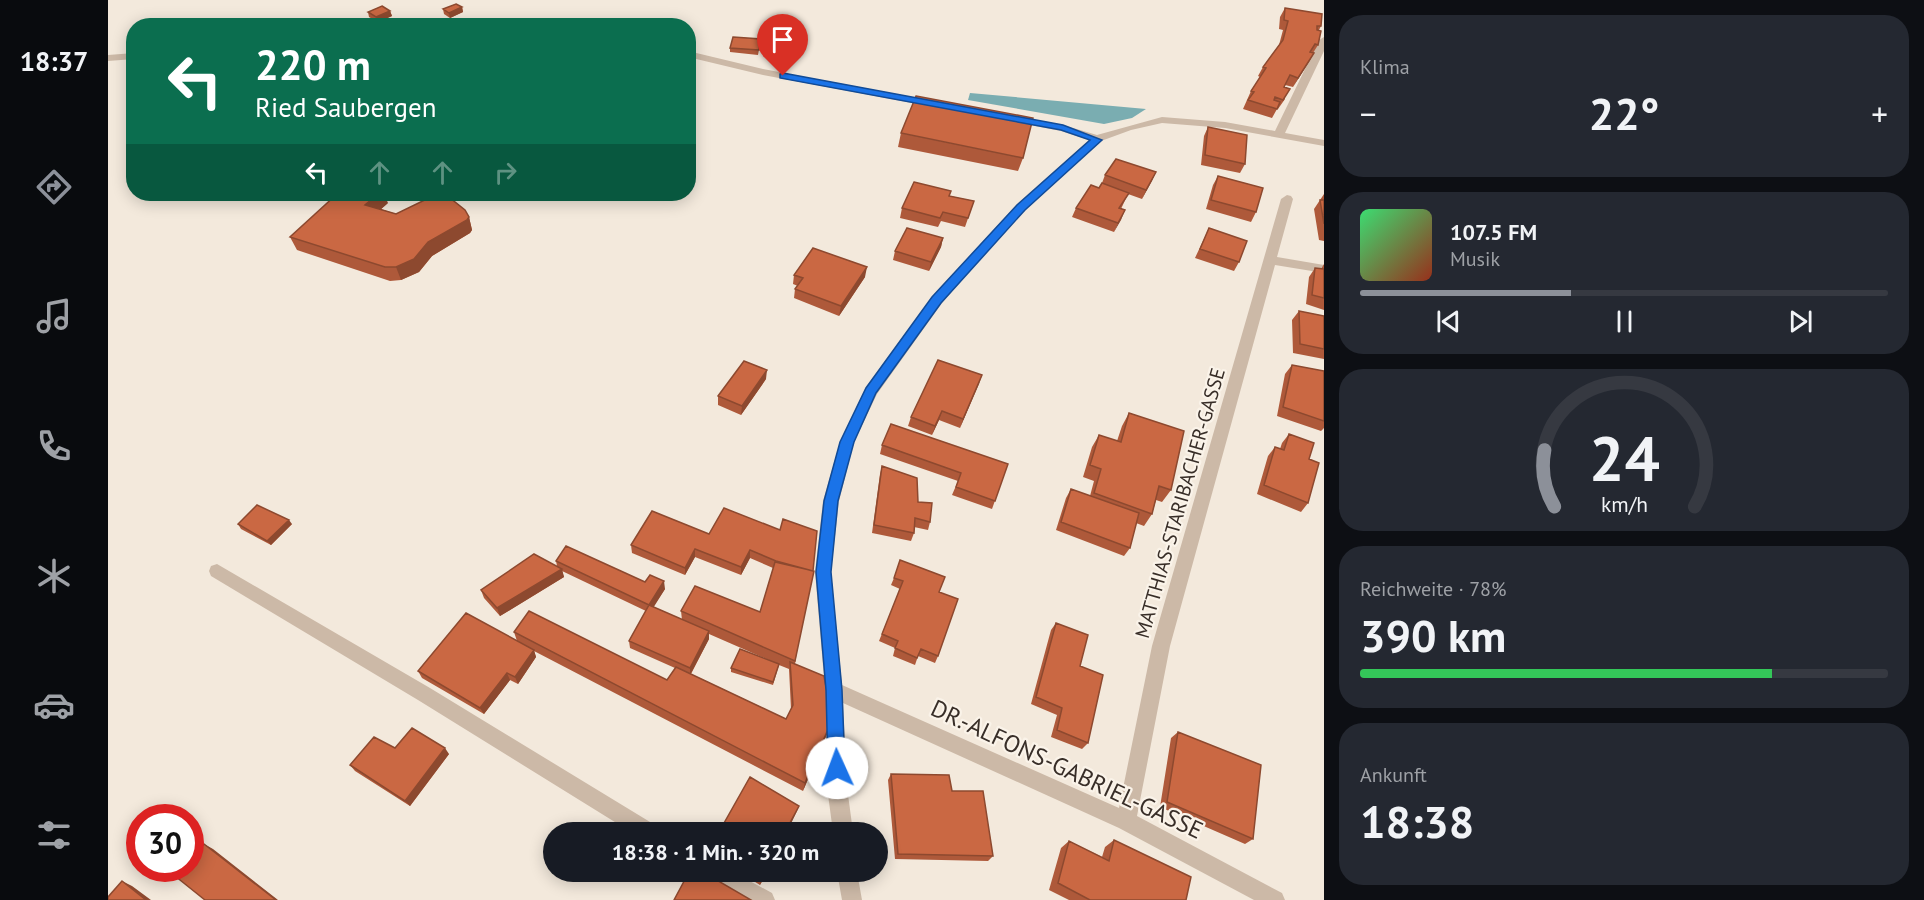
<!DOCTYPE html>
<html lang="de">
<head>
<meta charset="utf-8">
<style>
	:root { --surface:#171b24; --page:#242831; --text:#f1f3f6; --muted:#9ea1a6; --line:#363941; --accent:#8c9099 }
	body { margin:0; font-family:"PT Sans",sans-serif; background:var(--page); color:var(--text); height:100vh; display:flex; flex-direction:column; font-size:22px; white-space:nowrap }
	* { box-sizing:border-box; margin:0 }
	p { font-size:20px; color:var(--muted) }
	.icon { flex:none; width:33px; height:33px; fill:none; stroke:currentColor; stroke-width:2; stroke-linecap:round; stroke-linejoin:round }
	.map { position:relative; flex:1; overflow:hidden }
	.side { display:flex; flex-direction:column; gap:15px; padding:15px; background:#0d0f14; width:600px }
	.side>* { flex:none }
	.hud { position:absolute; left:18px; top:18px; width:570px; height:183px; border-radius:24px; box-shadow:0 3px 15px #0003; background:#0b6e4f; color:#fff; overflow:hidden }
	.speed { position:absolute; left:18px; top:804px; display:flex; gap:12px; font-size:30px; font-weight:700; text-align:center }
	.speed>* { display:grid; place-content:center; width:78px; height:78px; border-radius:50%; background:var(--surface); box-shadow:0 3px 15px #0003; line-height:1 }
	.speed .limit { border:9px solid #d22; background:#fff; color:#111 }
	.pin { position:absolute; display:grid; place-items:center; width:51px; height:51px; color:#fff; margin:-62px -26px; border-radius:50% 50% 50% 0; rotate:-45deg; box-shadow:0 0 6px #0007 }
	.pin .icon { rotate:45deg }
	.me { position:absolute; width:66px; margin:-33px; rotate:358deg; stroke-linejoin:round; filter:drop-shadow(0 0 4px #0008) }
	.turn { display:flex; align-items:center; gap:21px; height:126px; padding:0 30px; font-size:27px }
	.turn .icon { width:78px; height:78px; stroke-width:2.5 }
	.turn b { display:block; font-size:42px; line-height:51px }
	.lanes { display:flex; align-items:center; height:57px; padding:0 30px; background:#0003; justify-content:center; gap:30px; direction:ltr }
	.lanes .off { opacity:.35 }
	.big { font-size:45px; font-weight:700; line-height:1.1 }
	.side .tile { flex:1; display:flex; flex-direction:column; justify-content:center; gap:9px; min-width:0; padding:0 21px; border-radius:24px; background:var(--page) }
	.side .dial { align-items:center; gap:0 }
	.dial svg { height:156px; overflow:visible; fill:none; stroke:var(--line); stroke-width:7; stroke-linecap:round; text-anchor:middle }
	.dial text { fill:var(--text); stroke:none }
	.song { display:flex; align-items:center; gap:18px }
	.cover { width:72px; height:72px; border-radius:9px; background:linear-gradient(135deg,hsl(140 70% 55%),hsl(10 70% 35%)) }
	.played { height:6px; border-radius:3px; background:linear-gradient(90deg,var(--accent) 40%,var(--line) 40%) }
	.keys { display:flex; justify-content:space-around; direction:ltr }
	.heat { display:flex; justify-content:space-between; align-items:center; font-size:33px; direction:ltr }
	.charge { height:9px; border-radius:4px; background:linear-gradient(90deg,#34c759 78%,var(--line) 0) }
	.trip { position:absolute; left:435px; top:822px; width:345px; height:60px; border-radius:30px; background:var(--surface); box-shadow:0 3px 15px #0003; font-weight:700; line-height:60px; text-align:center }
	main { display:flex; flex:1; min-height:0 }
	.tabs { display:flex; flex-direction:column; width:108px; justify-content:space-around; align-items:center; background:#090b0e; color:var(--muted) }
	.tabs .icon { width:42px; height:42px }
	.tabs .selected { color:var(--accent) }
	.tabs b { font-size:27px; color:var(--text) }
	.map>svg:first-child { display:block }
</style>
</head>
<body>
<main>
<nav class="tabs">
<b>18:37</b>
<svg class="icon selected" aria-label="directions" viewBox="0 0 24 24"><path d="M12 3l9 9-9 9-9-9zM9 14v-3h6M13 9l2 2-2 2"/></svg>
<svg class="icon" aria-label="music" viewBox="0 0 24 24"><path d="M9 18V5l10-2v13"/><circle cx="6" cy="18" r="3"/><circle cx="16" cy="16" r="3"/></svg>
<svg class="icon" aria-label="phone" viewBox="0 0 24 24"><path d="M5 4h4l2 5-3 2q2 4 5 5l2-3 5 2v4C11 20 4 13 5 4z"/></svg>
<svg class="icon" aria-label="climate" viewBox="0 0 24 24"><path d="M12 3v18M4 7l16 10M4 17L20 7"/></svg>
<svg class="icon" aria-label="car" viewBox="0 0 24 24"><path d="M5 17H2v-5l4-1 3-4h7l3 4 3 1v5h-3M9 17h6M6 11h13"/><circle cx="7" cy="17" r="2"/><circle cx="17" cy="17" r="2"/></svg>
<svg class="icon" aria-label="filters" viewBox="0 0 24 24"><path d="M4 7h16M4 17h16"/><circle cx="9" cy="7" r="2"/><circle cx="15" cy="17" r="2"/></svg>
</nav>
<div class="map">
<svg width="1216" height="900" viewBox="0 0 1216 900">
	<rect width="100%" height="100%" fill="#f3e9dc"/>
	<path fill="#7aadb1" d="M862 93 1038 109 1024 118 996 124 860 100Z"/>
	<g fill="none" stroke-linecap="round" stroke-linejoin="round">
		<path fill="#ccb9a7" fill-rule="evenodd" d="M385 19 431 26H311L344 20Z
			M1216 37V51L1177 133 1216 140V146L1117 128 1054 123 1023 130 993 141 917 210 873 257 834 303 769 394 746 442 731 501 723 572 734 685 1011 808 1044 646 1173 199 1179 195 1183 196 1185 199 1169 257 1216 265V273L1167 265 1062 646 1029 816 1174 893 1177 900H1146L1011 828 735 703 739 787 745 832H725L719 787 717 690 707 572 715 501 732 442 758 387 824 297 909 204 981 140 953 131 901 121 900 119 905 116 955 125 989 135 1054 117 1117 122 1167 131 1211 40Z
			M580 51 655 69 825 101 830 104 825 107 655 75 580 57Z
			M26 53V59L0 61V55Z
			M109 564 322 688 547 825 550 832H523L310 700 103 576 101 571 103 566Z
			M596 872H625L664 893 667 900H637L599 879Z
			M729 872H749L754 900H734Z"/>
	</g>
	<path fill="#ae593a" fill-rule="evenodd" d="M354 7 355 12 342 18 336 14 335 9Z
		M1177 8 1213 26 1211 30 1210 45 1205 53H1206L1185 87 1177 85 1176 87 1177 99 1170 109H1169L1164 118 1135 109 1143 91 1152 77 1150 76 1155 67 1171 45 1175 30 1171 29 1172 17Z
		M282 11 284 16 270 22 261 17 260 12Z
		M653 39 650 55 622 52V48Z
		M1100 127 1137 164 1132 173 1093 165 1096 136Z
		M793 133 915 158 910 171 790 147Z
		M1048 172 1034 199 1020 194 1013 209 1017 210 1006 232 964 217 968 208 991 188 994 183 997 175Z
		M1110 176 1148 212 1143 222 1098 209 1105 185Z
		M1216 194V241L1211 240 1206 209Z
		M842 196 866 201 857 227 833 221 830 227 792 218 794 208Z
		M280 203 273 209 288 214 361 217 364 230 362 233 324 256 311 272 293 280 282 281 189 250 182 237Z
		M1101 228 1131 262 1126 271 1087 258Z
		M835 238 833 247 821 271 785 260 787 251Z
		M1216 264V310L1198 304 1201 277 1207 268 1213 269Z
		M686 275 757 277 731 316 686 298 687 289 690 286 685 284Z
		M1191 311 1216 316V359L1185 353 1184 320Z
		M1184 365 1216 371V428L1213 431 1169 416 1177 374Z
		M874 375 852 428 831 420 824 435 800 426 803 417Z
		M658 379 633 415 610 405V396Z
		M1021 413 1063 490 1054 502 1048 500 1044 514 1036 526 1028 523 1022 548 1016 556 948 530 958 498 963 489 982 496 986 481 975 477 984 447 991 435 1009 441 1014 426Z
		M1181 434 1201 459 1200 503 1193 512 1149 494 1160 456 1167 447 1172 449 1174 443Z
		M774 445 900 464 884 509 844 495 850 481 772 454Z
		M774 466 810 502 822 522 820 530 806 527V533L803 541 764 533 772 474Z
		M130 524H184L163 545 133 529Z
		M672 530 709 531 687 664 721 729 695 791 426 651 428 657 410 684 402 680 376 714 314 678 310 671 409 641 406 632 559 680 567 668 522 648 521 641 538 611 454 571 456 577 392 616 376 598 373 590 449 566 448 561 537 582 557 589 545 607 574 620 573 611 652 612 665 568 642 558 633 575 587 557 577 575 524 553 523 545 601 534ZM601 634 663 661 623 668V672L665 685 671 665 681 669 683 709 678 719 583 674 601 639Z
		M786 578 831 592 830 656 827 663 810 656 807 665 785 656 787 648 771 641 792 589 783 585Z
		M948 623 972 666 980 743 974 749 943 737 949 715 923 704 943 630Z
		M1070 732 1145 839 1137 844 1052 807 1063 738Z
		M287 748 341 754 302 806 247 771 242 765Z
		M783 774 885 856 880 861 787 859 780 780Z
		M1006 840 1078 900H961L941 890 953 848 961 841 994 857 997 847Z
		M631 872H659L652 885Z"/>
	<path fill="#8d492f" d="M354 7 355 12 342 18 341 13Z
		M282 11 284 16 270 22 268 17Z
		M1206 53 1201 62 1185 87 1190 78Z
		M1048 172 1044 181 1034 199 1038 190Z
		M270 194H276L280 203 263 218 257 205Z
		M1017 210 1013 220 1006 232 1010 223Z
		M361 217 364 230 362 233 324 256 311 272 293 280 288 267 320 242Z
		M835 238 833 247 821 271 823 262Z
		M759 267 757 277 731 316 733 306Z
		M659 370 658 379 633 415 634 406Z
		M874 375 871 384 852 428 855 419Z
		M834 411 831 420 824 435 827 426Z
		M181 520 184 524 163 545 159 541Z
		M587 549V557L577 575V568Z
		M642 550V558L633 575V567Z
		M454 569 456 577 392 616 389 608Z
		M556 581 557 589 542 613 541 605Z
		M601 631V639L582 675V668Z
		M426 650 428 657 410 684 407 677Z
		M399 673 402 680 376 714 372 708Z
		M724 720 721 729 695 791 697 783Z
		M337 748 341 754 302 806 297 801Z
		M691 806 689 811 679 832H677Z
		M96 844 105 849 170 900H168Z
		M657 872H659L652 885 653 880Z
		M14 881 24 886 43 900H38Z"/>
	<path fill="#ca6843" stroke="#8d492f" stroke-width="1.5" d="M348 4 354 7 341 13 335 9Z
		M274 6 282 11 268 17 260 12Z
		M1177 8 1214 14 1213 26H1209V30L1213 31 1210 45 1207 44 1202 52 1206 53 1190 78 1182 75 1176 87 1182 89 1175 100 1167 97 1166 100 1172 102 1169 109 1140 100 1146 92 1143 91 1158 68 1155 67 1175 40 1180 21 1176 20Z
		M625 37 653 39 651 50 622 48Z
		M808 96 925 118 915 158 793 133Z
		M1100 127 1139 135 1137 164 1097 155Z
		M1008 159 1048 172 1038 190 997 175Z
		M1110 176 1155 188 1148 212 1103 200Z
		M806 182 843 191 841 196 866 201 860 218 835 212 832 218 794 208Z
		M994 183 1021 193 1011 208 1017 210 1010 223 968 208 983 185 991 188Z
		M229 194H270L257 205 288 214 329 194H337L357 210 361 217 359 220 320 242 306 259 288 267H277L182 237Z
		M1212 200H1216V224Z
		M799 228 835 238 823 262 787 251Z
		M1101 228 1139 241 1131 262 1092 249Z
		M705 248 759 267 733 306 687 289 695 278 686 275Z
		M1207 268 1216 269V298L1204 295Z
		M1191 311 1216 316V349L1192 344Z
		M830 360 874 375 855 419 834 411 827 426 803 417Z
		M636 361 659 370 634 406 610 396Z
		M1184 365 1216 371V421L1175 407Z
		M1021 413 1076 431 1063 490 1051 486 1044 514 986 493 993 469 982 465 991 435 1013 442Z
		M783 424 900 464 887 501 848 487 853 473 774 445Z
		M1181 434 1206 443 1201 459 1211 463 1200 503 1156 485 1167 447 1176 450Z
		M774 466 809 478 810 502 824 503 822 522 807 518 806 533 766 525Z
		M963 489 1031 513 1022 548 953 522Z
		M149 505 181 520 159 541 130 524Z
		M616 508 672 530 675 519 709 531 705 571 668 561 642 550 633 567 587 549 577 568 523 545 544 511 601 534Z
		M458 546 537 582 542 575 556 581 541 605 448 561Z
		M426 554 454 569 389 608 373 590Z
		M792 560 837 577 831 592 850 599 830 656 813 649 809 658 787 648 790 641 774 634 795 581 786 578Z
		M667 562 706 571 687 661 573 611 587 586 652 612Z
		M541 605 601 631 582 668 521 641Z
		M421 611 559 680 568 667 678 719 685 705 682 662 716 676 724 720 697 783 406 632Z
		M358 613 426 650 407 677 399 673 372 708 310 671Z
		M948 623 980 635 972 666 995 675 980 743 949 730 954 708 928 697Z
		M632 649 671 664 665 682 623 668Z
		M304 728 337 748 297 801 242 765 266 737 287 748Z
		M1070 732 1153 765 1145 839 1059 802Z
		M783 774 841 775 844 791H875L885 856 790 854Z
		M642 777 691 806 677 832H611Z
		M1006 840 1083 877 1078 900H982L950 883 961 841 1001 861Z
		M96 844 168 900H97L67 876 74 868H82V859Z
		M581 872H595L643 900H566Z
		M639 872H657L653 880Z
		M14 881 38 900H0V897Z"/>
	<path fill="#1a73e8" stroke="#114b97" stroke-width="1.5" d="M675 73 955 125 994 140 917 210 833 303 768 393 746 442 730 501 723 572 734 690 737 768 735 774 729 776 723 774 720 768 718 690 708 572 716 501 732 442 758 388 824 297 909 205 982 140 953 130 672 78V74Z"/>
	<g text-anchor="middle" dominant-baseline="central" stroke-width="4.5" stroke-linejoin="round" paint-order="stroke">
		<g font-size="20" fill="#382e28" stroke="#faf3e9">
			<text transform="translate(1072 503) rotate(-74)">MATTHIAS-STARIBACHER-GASSE</text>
		</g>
		<g font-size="24" fill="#382e28" stroke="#faf3e9">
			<text transform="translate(959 769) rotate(25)">DR.-ALFONS-GABRIEL-GASSE</text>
		</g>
	</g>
</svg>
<div class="speed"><div class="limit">30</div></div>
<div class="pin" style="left:675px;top:76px;background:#d93025"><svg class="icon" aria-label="arrive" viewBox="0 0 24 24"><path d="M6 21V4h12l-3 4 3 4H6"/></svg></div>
<svg class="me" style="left:729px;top:768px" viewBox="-20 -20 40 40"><circle r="19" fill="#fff"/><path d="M0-13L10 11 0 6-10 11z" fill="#1a73e8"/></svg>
<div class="trip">18:38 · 1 Min. · 320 m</div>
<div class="hud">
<div class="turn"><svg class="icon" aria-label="left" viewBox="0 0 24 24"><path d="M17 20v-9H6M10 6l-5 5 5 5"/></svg><div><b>220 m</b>Ried Saubergen</div></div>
<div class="lanes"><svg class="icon" aria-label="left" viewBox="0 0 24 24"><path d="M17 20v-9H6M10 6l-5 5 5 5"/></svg><svg class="icon off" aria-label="ahead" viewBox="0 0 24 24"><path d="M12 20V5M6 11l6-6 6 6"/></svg><svg class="icon off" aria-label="ahead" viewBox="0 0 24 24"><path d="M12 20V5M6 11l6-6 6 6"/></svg><svg class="icon off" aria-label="right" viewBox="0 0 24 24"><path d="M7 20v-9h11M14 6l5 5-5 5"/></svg></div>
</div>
</div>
<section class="side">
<div class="tile"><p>Klima</p>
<div class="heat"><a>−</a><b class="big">22°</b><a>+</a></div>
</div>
<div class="tile">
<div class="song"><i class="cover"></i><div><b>107.5 FM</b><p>Musik</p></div></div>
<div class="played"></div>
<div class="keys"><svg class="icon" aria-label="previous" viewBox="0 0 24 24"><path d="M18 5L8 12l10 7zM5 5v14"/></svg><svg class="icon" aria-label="pause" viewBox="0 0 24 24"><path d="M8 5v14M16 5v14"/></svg><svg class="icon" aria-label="next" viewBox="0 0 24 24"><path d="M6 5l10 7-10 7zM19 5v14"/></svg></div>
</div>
<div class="tile dial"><svg viewBox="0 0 100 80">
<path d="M14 69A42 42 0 1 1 86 69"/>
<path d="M14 69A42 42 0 0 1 9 40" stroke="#8c9099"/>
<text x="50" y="56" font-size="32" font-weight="700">24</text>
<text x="50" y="72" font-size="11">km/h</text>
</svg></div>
<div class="tile"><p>Reichweite · 78%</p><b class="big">390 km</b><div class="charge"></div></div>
<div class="tile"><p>Ankunft</p><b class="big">18:38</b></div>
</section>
</main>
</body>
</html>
